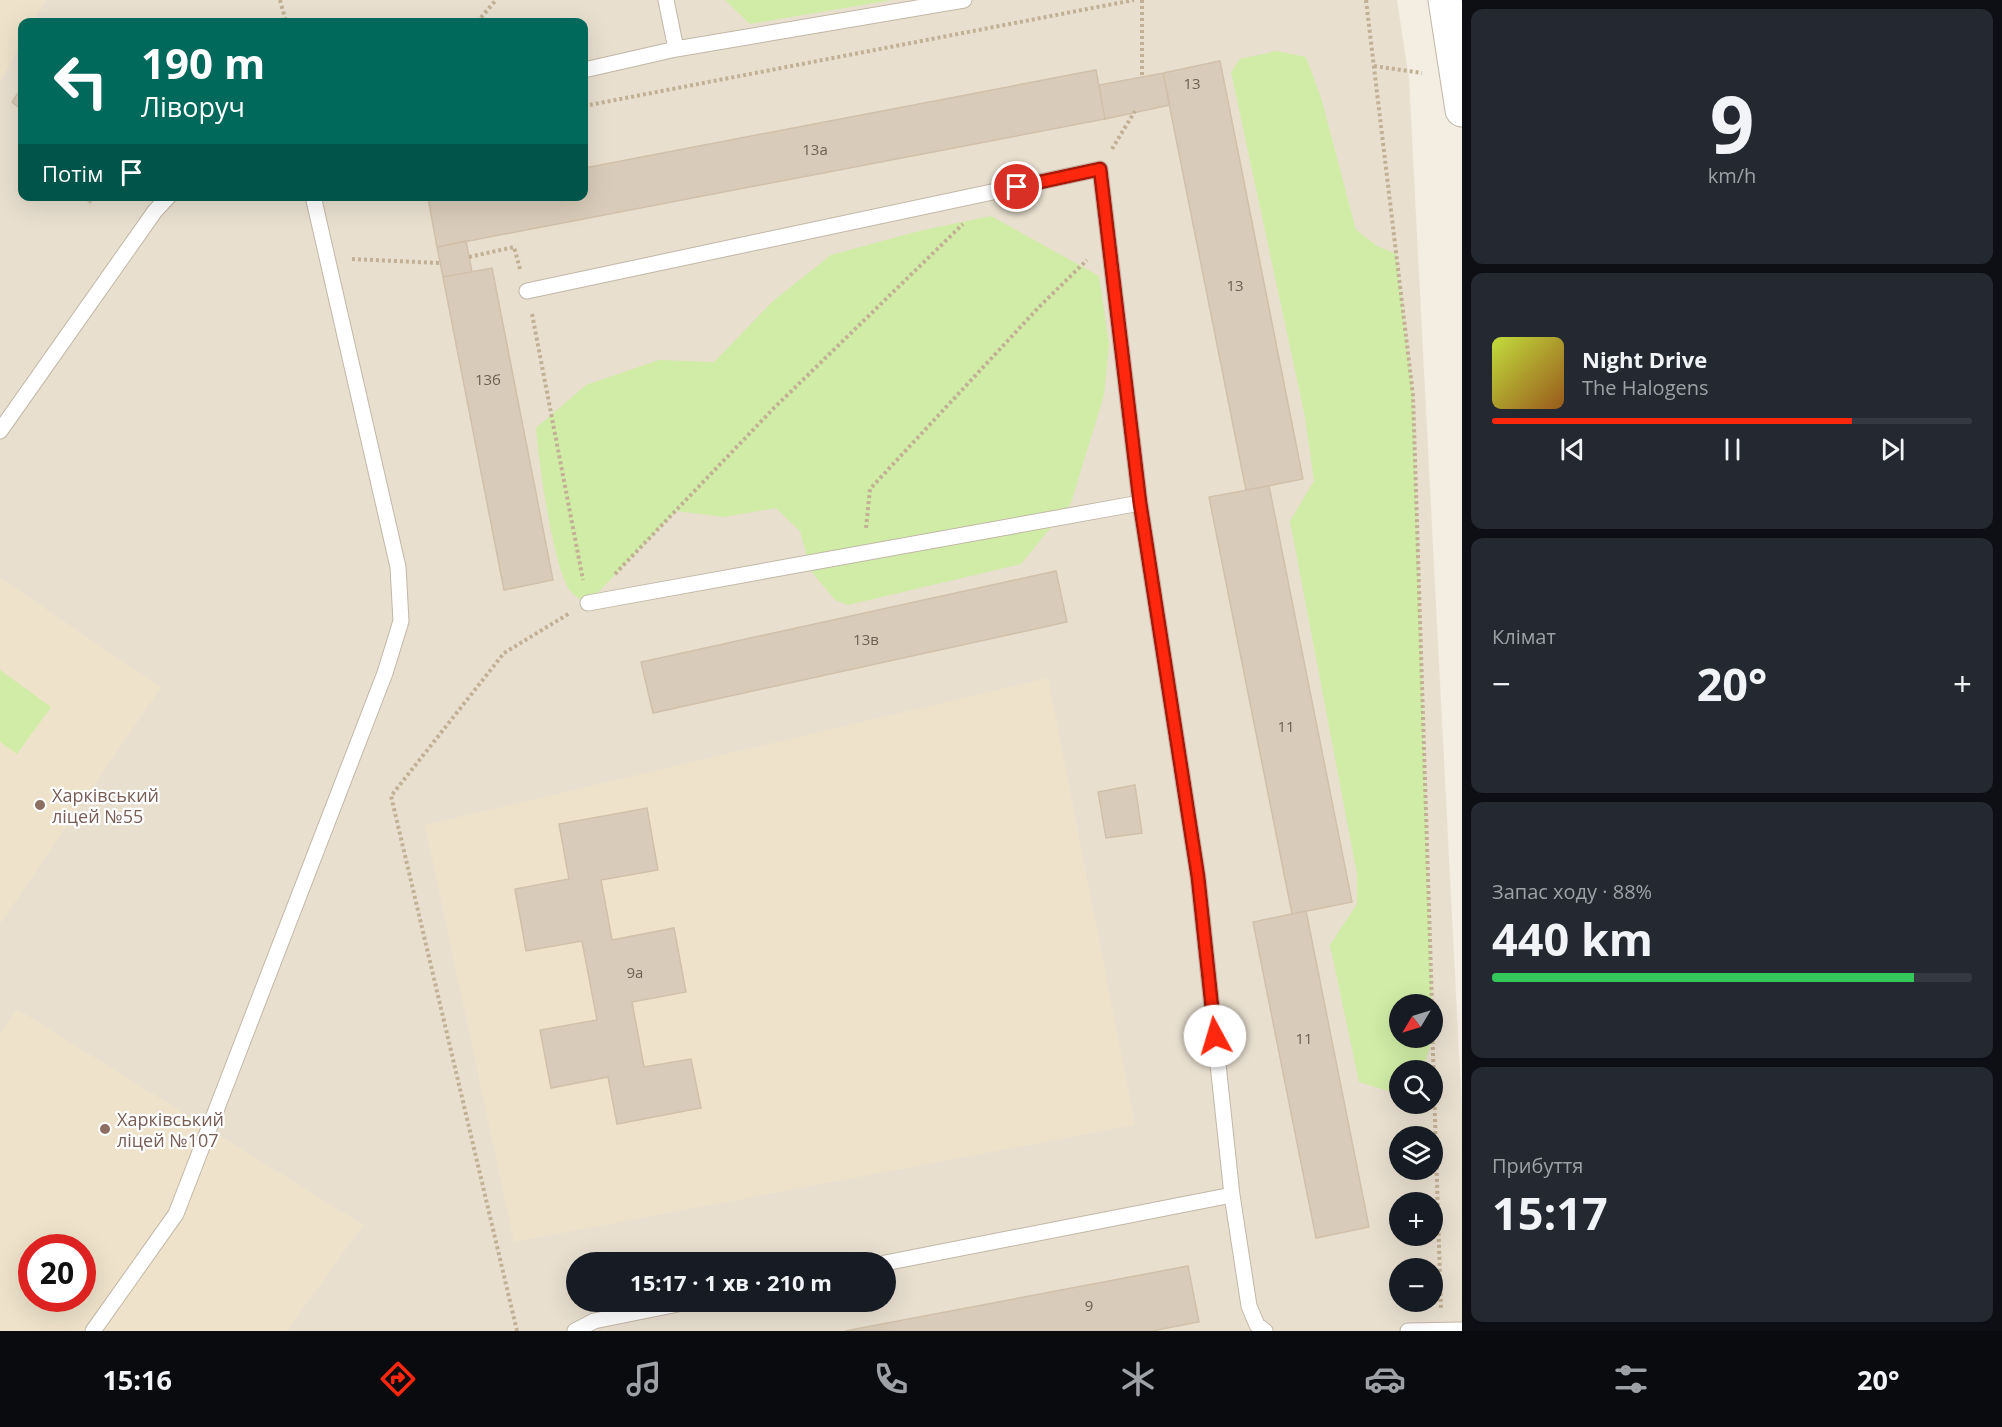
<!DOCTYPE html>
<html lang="uk">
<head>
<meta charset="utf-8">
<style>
	:root { --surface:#171b24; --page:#242831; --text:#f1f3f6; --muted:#9ea1a6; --line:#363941; --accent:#ff270d }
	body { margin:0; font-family:"Open Sans",sans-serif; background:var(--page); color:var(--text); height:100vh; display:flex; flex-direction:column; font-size:22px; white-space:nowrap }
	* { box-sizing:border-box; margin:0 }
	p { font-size:20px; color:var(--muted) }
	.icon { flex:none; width:33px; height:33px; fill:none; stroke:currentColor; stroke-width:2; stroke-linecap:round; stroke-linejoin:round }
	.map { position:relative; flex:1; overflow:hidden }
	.details { display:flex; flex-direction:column; gap:9px; padding:9px; background:#0d0f14; width:540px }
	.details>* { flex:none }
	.hud { position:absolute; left:18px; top:18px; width:570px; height:183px; border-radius:12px; box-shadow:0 6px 24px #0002; background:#00695c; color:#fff; overflow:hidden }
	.needle { width:39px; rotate:232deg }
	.buttons { position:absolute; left:1389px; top:994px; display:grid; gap:12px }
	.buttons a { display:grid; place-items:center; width:54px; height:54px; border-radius:50%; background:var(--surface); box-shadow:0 6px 24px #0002; font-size:30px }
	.speed { position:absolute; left:18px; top:1234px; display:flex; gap:12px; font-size:30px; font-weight:700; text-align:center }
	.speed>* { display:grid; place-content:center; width:78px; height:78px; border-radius:50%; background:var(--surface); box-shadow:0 6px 24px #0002; line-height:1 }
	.speed .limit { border:9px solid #d22; background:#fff; color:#111 }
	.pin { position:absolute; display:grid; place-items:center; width:51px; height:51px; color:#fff; margin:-26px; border:3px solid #fff; border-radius:50%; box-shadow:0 2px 6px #0007 }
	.me { position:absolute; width:66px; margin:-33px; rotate:354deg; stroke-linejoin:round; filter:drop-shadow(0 0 4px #0008) }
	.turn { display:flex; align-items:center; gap:21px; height:126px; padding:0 24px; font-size:27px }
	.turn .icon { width:78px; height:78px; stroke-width:2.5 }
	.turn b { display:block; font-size:42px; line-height:51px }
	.then { display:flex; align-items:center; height:57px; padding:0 24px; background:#0003; gap:12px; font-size:22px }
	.big { font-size:45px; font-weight:700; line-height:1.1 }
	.details .card { flex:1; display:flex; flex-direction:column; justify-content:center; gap:9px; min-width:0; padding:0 21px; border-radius:12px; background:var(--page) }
	.details .dial { align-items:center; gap:0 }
	.dial b { font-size:78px; line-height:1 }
	.song { display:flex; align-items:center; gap:18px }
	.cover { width:72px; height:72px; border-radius:9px; background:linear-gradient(135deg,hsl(70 70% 55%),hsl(30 70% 35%)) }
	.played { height:6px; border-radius:3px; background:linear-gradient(90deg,var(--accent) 75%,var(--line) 75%) }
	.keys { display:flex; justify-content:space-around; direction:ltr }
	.heat { display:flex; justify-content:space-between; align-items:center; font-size:33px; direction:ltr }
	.charge { height:9px; border-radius:4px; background:linear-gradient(90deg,#34c759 88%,var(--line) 0) }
	.trip { position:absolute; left:566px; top:1252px; width:330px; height:60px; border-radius:30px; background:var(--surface); box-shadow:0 6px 24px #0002; font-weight:700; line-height:60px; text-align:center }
	.menu { display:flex; height:96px; justify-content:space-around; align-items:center; background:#090b0e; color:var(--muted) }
	.menu .icon { width:42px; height:42px }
	.menu .current { color:var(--accent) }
	.menu b { font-size:27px; color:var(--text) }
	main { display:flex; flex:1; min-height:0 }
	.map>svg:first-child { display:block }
</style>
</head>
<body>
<main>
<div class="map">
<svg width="1462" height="1331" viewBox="0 0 1462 1331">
	<rect width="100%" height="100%" fill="#f3ede2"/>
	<path fill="#e8dfcf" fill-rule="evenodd" d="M0 0H1397L1409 79 1462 1111V1331H0ZM22 22H584V196H22ZM1400 1005H1432V1038H1400ZM1400 1071H1432V1104H1400ZM1400 1137H1432V1170H1400ZM1400 1203H1432V1236H1400ZM32 1248H82V1299H32ZM576 1263H885V1302H576ZM1400 1269H1432V1302H1400Z"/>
	<path fill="#eee2ca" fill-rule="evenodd" d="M0 0H46L33 22H22V42L0 83Z
		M0 578 161 687 0 924Z
		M1048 678 1135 1125 514 1242 425 825Z
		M17 1009 363 1225 287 1331H0V1034ZM32 1248H82V1299H32Z"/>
	<path fill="#d0eca6" d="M725 0H892L750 24Z
		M1276 51 1306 57 1322 101 1356 230 1377 246 1396 254 1413 395 1432 1005H1400V1038H1432L1424 1068 1420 1071H1400L1399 1086 1392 1092 1359 1082 1330 945 1357 904V874L1290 521 1314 481 1305 417 1231 72 1240 59Z
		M991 216 1099 276 1109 344 1104 395 1071 503 1021 564 848 605 835 600 811 571 800 531 776 508 724 517 676 511 588 603C583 600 576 597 572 593 554 576 538 456 536 428L586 385 659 360 714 362 773 301 831 255 919 231Z
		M0 670 51 707 17 754 0 742Z"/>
	<path fill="#d9cbb9" stroke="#d1c0a9" stroke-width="1.5" d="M1220 61 1303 479 1246 490 1163 73Z
		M1096 70 1105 119 437 247 428 198 584 196V168Z
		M1163 73 1170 105 1105 119 1099 85Z
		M22 87V110L12 102Z
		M82 196H95L90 203Z
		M466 241 472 272 443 277 437 247Z
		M492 268 553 580 504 590 443 277Z
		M1269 486 1352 902 1292 914 1209 497Z
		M1056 571 1067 622 653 713 641 662Z
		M1135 785 1142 833 1106 838 1098 792Z
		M647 808 658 870 601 880 612 940 674 928 686 992 632 1002 644 1067 691 1059 701 1108 617 1124 608 1077 551 1088 540 1030 597 1020 582 941 526 951 515 889 569 879 559 824Z
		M1306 911 1369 1227 1316 1238 1253 922Z
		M1188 1266 1199 1322 1152 1331H845Z"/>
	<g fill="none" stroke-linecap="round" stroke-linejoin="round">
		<defs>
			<path id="service" d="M666 0 676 49
				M584 70 676 49 964 0
				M527 291 1100 169 1140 503 1198 877 1232 1195 1249 1306 1257 1325 1265 1331
				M0 431 155 211 169 196
				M588 603 1140 503
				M885 1263 1232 1195
				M93 1331 176 1214 385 673 401 621 398 567 313 196
				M575 1331 594 1321 688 1302
				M1408 1331 1462 1330"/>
			<path id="tertiary" d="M1445 0 1462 110"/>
		</defs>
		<use href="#service" stroke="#c2b7a7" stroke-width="17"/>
		<use href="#tertiary" stroke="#c2b7a7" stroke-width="35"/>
		<path stroke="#c2b094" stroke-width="4" stroke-dasharray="3 3" stroke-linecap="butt" d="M280 0 286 22
			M1142 0V77
			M1366 0 1413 395 1432 1005
			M477 22 496 0
			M1374 66 1422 73
			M584 106 1134 0
			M1112 149 1135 111
			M469 257 514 247 520 269
			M352 259 440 263
			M532 314 583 580
			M866 528 870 489 1039 307 1087 260
			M615 574 774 408 963 224
			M1432 1023 1441 1309
			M517 1331 391 796 504 653 570 613"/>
		<use href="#service" stroke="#fff" stroke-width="15"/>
		<use href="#tertiary" stroke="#fff" stroke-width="33"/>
	</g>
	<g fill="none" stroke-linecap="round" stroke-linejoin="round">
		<defs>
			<path id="route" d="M1017 187 1100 169 1140 503 1198 877 1215 1036"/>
		</defs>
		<use href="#route" stroke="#a61908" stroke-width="15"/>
		<use href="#route" stroke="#ff270d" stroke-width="10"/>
	</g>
	<g fill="#8d6e63" stroke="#fff" stroke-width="2">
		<circle cx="40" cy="805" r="6"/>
		<circle cx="105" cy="1129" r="6"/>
	</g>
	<g text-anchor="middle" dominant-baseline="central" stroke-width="4.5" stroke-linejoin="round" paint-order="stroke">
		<g font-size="15" fill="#6a6054">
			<text x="1192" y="83">13</text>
			<text x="815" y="149">13а</text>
			<text x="1235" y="285">13</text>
			<text x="488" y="379">13б</text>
			<text x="866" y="639">13в</text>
			<text x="1286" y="726">11</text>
			<text x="635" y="972">9а</text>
			<text x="1304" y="1038">11</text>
			<text x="1089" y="1305">9</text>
		</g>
		<g font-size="18" fill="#785e54" stroke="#fff" text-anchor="start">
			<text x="52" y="795">Харківський<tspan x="52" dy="21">ліцей №55</tspan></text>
			<text x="117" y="1119">Харківський<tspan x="117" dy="21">ліцей №107</tspan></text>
		</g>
	</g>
</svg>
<div class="buttons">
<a><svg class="needle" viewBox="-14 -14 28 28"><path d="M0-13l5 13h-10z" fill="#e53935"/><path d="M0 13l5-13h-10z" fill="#9ea1a6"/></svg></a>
<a><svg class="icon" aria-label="search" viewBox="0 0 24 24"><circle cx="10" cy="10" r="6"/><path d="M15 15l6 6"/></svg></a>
<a><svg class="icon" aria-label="layers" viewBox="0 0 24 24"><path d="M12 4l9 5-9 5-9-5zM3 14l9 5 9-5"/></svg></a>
<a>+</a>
<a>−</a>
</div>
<div class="speed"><div class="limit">20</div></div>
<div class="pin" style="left:1017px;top:187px;background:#d93025"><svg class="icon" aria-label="arrive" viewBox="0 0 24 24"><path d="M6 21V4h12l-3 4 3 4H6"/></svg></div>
<svg class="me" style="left:1215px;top:1036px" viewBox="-20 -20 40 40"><circle r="19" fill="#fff"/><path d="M0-13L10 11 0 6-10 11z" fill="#ff270d"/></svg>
<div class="trip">15:17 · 1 хв · 210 m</div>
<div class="hud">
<div class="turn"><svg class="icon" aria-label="left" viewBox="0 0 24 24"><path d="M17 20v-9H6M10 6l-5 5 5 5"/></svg><div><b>190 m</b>Ліворуч</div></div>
<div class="then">Потім<svg class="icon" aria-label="arrive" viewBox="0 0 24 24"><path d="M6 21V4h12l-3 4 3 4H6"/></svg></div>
</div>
</div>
<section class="details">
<div class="card dial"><b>9</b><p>km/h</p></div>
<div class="card">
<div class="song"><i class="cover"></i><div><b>Night Drive</b><p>The Halogens</p></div></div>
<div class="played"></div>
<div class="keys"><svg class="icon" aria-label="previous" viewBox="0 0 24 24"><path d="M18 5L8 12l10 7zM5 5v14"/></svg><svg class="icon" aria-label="pause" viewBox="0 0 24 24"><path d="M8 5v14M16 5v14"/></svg><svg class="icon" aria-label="next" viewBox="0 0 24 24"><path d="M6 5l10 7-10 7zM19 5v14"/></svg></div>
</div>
<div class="card"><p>Клімат</p>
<div class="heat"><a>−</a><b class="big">20°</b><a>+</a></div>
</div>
<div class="card"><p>Запас ходу · 88%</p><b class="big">440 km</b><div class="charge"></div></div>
<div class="card"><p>Прибуття</p><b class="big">15:17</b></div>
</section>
</main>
<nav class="menu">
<b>15:16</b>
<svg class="icon current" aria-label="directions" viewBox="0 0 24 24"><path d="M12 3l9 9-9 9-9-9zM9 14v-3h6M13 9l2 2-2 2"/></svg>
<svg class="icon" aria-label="music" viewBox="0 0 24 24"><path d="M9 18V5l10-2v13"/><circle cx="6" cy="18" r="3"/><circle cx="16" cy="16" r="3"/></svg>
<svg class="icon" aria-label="phone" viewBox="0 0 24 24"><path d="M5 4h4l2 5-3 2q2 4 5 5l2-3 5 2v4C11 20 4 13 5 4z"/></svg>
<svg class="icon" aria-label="climate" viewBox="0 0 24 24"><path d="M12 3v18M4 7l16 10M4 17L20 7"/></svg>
<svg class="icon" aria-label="car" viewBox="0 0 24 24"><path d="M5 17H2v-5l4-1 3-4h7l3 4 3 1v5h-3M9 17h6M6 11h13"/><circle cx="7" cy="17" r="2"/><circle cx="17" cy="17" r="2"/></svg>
<svg class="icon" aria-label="filters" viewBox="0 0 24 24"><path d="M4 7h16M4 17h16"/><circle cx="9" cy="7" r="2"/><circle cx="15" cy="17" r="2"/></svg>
<b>20°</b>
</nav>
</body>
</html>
